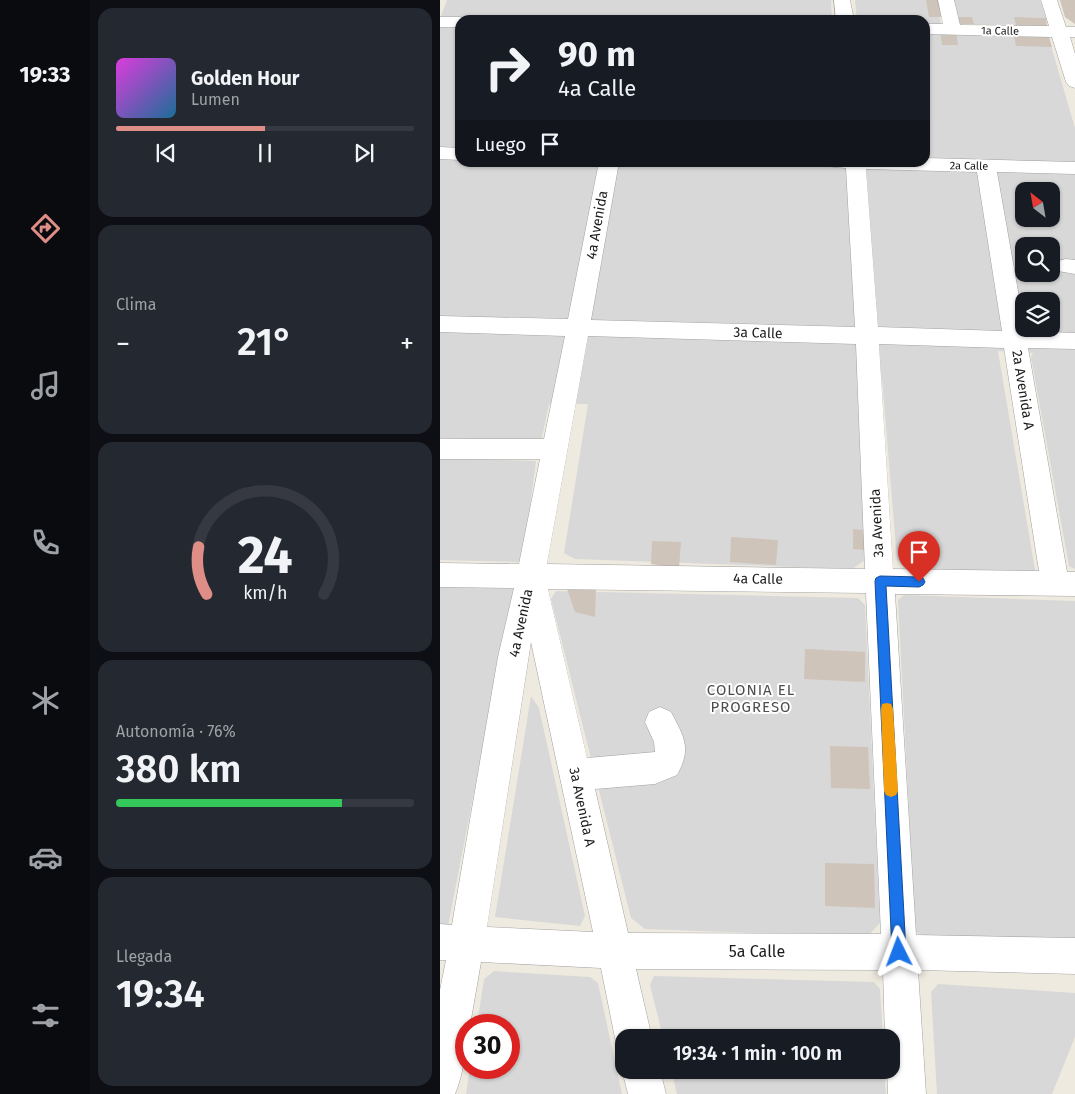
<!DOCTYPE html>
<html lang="es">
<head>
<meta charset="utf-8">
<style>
	:root { --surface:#171b24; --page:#242831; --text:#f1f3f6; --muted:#9ea1a6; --line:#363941; --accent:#de8e87 }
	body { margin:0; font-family:"Fira Sans",sans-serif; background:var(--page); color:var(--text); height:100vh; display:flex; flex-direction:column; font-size:19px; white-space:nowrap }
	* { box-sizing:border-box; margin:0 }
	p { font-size:16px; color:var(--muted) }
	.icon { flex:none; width:28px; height:28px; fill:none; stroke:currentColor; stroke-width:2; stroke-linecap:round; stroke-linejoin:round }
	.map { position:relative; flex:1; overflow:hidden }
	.drawer { display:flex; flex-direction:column; gap:8px; padding:8px; background:#0d0f14; width:350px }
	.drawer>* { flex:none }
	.banner { position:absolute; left:15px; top:15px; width:475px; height:152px; border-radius:15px; box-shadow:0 1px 4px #0004; background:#171b24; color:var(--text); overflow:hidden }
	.needle { width:32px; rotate:329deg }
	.tools { position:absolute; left:575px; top:182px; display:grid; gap:10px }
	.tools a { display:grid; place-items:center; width:45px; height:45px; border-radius:10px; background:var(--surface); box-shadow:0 1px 4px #0004; font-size:25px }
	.speed { position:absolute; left:15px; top:1014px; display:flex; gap:10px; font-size:25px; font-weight:700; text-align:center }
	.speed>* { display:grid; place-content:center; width:65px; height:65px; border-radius:50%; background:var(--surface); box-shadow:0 1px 4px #0004; line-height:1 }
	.speed .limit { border:8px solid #d22; background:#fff; color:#111 }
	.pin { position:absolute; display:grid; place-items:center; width:42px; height:42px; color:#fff; margin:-51px -21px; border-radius:50% 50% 50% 0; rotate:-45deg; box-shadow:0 0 5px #0007 }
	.pin .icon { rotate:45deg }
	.me { position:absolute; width:55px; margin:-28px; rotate:357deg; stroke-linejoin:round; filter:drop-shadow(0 0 4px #0008) }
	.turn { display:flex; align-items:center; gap:18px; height:105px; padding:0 20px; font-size:22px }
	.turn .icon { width:65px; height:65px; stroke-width:2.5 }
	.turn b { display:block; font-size:35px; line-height:42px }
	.then { display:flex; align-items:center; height:48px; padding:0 20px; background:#0003; gap:10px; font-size:19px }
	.big { font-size:38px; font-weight:600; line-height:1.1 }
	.drawer .card { flex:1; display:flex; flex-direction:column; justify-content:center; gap:8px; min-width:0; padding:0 18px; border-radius:15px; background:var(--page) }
	.drawer .dial { align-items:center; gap:0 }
	.dial svg { height:130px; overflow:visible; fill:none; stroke:var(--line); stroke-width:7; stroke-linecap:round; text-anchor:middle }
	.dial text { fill:var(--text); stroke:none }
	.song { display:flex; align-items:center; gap:15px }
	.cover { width:60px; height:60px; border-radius:8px; background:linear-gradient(135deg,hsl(300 70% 55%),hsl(200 70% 35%)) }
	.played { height:5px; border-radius:2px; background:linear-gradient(90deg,var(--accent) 50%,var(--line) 50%) }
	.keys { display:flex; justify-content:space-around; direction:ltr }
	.heat { display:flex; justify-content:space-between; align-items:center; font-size:28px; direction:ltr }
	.charge { height:8px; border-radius:4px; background:linear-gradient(90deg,#34c759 76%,var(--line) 0) }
	.trip { position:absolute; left:175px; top:1029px; width:285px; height:50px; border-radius:15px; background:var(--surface); box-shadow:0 1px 4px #0004; font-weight:600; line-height:50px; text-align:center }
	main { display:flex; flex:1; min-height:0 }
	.tabs { display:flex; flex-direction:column; width:90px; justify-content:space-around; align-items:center; background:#090b0e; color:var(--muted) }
	.tabs .icon { width:35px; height:35px }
	.tabs .current { color:var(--accent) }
	.tabs b { font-size:22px; color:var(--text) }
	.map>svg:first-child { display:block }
</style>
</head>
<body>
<main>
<nav class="tabs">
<b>19:33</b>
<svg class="icon current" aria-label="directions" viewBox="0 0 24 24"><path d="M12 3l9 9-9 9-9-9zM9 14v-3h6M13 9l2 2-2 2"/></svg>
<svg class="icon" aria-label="music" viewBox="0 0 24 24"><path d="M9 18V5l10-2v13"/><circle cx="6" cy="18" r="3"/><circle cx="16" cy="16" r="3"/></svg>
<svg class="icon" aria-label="phone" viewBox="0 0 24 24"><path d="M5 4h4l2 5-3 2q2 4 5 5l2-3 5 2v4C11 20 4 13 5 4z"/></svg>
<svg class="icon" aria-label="climate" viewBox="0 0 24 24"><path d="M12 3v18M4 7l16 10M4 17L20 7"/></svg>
<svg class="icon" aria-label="car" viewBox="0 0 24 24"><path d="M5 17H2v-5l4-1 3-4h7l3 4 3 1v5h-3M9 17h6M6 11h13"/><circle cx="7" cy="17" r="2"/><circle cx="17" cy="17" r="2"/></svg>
<svg class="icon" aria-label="filters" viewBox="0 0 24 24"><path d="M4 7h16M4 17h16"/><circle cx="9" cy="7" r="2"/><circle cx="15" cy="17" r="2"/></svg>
</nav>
<section class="drawer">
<div class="card">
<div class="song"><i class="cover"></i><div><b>Golden Hour</b><p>Lumen</p></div></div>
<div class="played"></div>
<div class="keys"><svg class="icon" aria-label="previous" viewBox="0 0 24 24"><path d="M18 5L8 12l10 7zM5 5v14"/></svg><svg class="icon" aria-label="pause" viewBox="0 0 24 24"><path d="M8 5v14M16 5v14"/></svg><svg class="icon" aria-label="next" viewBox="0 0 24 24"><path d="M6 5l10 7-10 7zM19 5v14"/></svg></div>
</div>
<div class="card"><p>Clima</p>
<div class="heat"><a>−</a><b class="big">21°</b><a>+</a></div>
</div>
<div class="card dial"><svg viewBox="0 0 100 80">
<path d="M14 69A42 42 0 1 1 86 69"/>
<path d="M14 69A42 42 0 0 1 9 40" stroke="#de8e87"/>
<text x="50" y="56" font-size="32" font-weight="700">24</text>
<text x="50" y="72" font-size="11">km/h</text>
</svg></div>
<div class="card"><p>Autonomía · 76%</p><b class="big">380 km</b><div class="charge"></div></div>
<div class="card"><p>Llegada</p><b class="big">19:34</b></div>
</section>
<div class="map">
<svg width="635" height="1094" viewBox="0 0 635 1094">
	<rect width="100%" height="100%" fill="#eeeadf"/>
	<path fill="#d9d8d8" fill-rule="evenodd" d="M7 0H391L392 20H20V162H485V33L605 37 609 39 635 128V569L629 566 591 357 593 353 558 351 596 576 465 568 457 560 442 378 417 377 425 560 412 569 135 559 124 553 148 404H109L101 442 0 438V19ZM584 191H611V219H584ZM584 246H611V274H584ZM584 301H611V329H584Z
		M415 0H496L501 24H485V20H417Z
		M514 0H600L606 18 575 17 576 25 528 24 520 23Z
		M0 458 96 461 84 553 78 562 0 560Z
		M0 586H74L8 926H0Z
		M116 591 418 598 425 605 440 923 427 937 205 929 191 918 111 599Z
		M464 595 635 601V940L485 937 475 931 458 600Z
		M91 696 99 708 145 916 140 926 55 917Z
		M54 971 150 977 158 983 182 1094H26L30 1068H69V1025H37L44 979Z
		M214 976 434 982 440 989 443 1037H223L210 985Z
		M498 984 635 993V1037L612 1094H497L491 992Z
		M231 1070H444L446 1094H237Z"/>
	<path fill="#cec4b9" d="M486 0H500L503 17H489Z
		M620 0H635V24L625 17Z
		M518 17H532L534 24H519Z
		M574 17 606 18 607 26 576 25Z
		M500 32 516 33 518 45H502Z
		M574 36 609 37 612 47 576 46Z
		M413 529 435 531V551L413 549Z
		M291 537 338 540 336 565 290 562Z
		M212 541 241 542 239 568 211 564Z
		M126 586 156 587 155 617 135 612Z
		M365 649 425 652V682L364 679Z
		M390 746 428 747 430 789 391 788Z
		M385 863 434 864 435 908 385 906Z"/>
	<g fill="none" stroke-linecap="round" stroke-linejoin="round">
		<defs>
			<path id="minor" d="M394 0H410L414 20H396Z
				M498 0H514L520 25 609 26 601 0H617L626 27H635V37H630L635 54V88L629 86 626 82 612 37 485 34V24H503Z
				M0 17H20L27 20H20V27H0Z
				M0 147 20 148V160L0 159Z
				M485 158 635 162V174L557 172 585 331 635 333V349L588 348 627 572H635V596L455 594 476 935 635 938V974L478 970 486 1094H448L447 1070H451V1038H445L443 970 196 969 212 1038H184V1052L181 1051 175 1038 161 968 41 962 30 1025H26C26 1048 24 1073 15 1094H0V990L6 960H0V924L12 925 58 657 74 588 0 587V563L79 564 100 459H0V439H104L125 336 0 332V316L128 319 159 162H179L151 320 415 327 406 168 385 166 382 162H485ZM426 169 537 172 562 331 438 327ZM148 336 416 344 425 569 107 564ZM439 344 564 348 599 571 453 569ZM108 589 426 593 441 934 188 933 155 789 215 784 237 775C252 748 244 737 231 712L220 707 209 712 205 722 214 742 215 752 147 758ZM91 642 153 932 47 927Z
				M626 259 635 260V274L618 271 615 266 618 261Z
				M184 1066V1070H220L226 1094H188L182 1070Z"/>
		</defs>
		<use href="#minor" stroke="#a2a2a2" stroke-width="1"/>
		<use href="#minor" fill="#fff" fill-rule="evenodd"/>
	</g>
	<path fill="#1a73e8" stroke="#114b97" d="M440 576 479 577 483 578 485 582 483 585 479 587 446 586 466 952 464 957 459 959 454 957 452 952 435 581 436 578Z"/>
	<path fill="#f59e0b" d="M447 703 451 704 453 709 458 791 456 795 451 797 446 795 444 791 441 709 442 704Z"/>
	<g text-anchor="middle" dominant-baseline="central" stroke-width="4" stroke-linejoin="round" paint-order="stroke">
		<g font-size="11" fill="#1b1b1b" stroke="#fff">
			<text transform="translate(560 31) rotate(1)">1a Calle</text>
			<text transform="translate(529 166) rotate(1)">2a Calle</text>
		</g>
		<g font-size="14" fill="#1b1b1b" stroke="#fff">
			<text transform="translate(157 225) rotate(-80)">4a Avenida</text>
			<text transform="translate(318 333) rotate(2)">3a Calle</text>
			<text transform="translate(583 390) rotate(81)">2a Avenida A</text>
			<text transform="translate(437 523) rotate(-93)">3a Avenida</text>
			<text transform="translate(318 579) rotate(1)">4a Calle</text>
			<text transform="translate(81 623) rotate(-78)">4a Avenida</text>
			<text transform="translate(142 807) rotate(78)">3a Avenida A</text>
		</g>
		<g font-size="15" letter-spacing="1" fill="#4e4e4e" stroke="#fff">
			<text x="311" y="690">COLONIA EL<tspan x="311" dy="17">PROGRESO</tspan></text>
		</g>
		<g font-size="16" fill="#1b1b1b" stroke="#fff">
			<text x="317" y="951">5a Calle</text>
		</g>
	</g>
</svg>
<div class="tools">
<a><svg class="needle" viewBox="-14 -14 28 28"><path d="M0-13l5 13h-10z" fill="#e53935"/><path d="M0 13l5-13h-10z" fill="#9ea1a6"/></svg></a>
<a><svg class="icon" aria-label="search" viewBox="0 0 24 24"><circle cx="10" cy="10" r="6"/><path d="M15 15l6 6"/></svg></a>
<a><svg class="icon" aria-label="layers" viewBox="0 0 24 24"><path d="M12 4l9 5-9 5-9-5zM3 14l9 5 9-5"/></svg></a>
</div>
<div class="speed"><div class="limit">30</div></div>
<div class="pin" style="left:479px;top:582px;background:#d93025"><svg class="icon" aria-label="arrive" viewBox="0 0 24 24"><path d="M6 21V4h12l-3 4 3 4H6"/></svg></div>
<svg class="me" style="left:459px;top:952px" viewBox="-20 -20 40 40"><path d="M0-17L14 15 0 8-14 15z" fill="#1a73e8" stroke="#fff" stroke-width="4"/></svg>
<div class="trip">19:34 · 1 min · 100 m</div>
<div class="banner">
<div class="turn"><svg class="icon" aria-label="right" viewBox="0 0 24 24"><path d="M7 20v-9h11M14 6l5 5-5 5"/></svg><div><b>90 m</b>4a Calle</div></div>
<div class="then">Luego<svg class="icon" aria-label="arrive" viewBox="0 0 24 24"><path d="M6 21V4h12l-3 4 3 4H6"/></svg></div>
</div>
</div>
</main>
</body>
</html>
